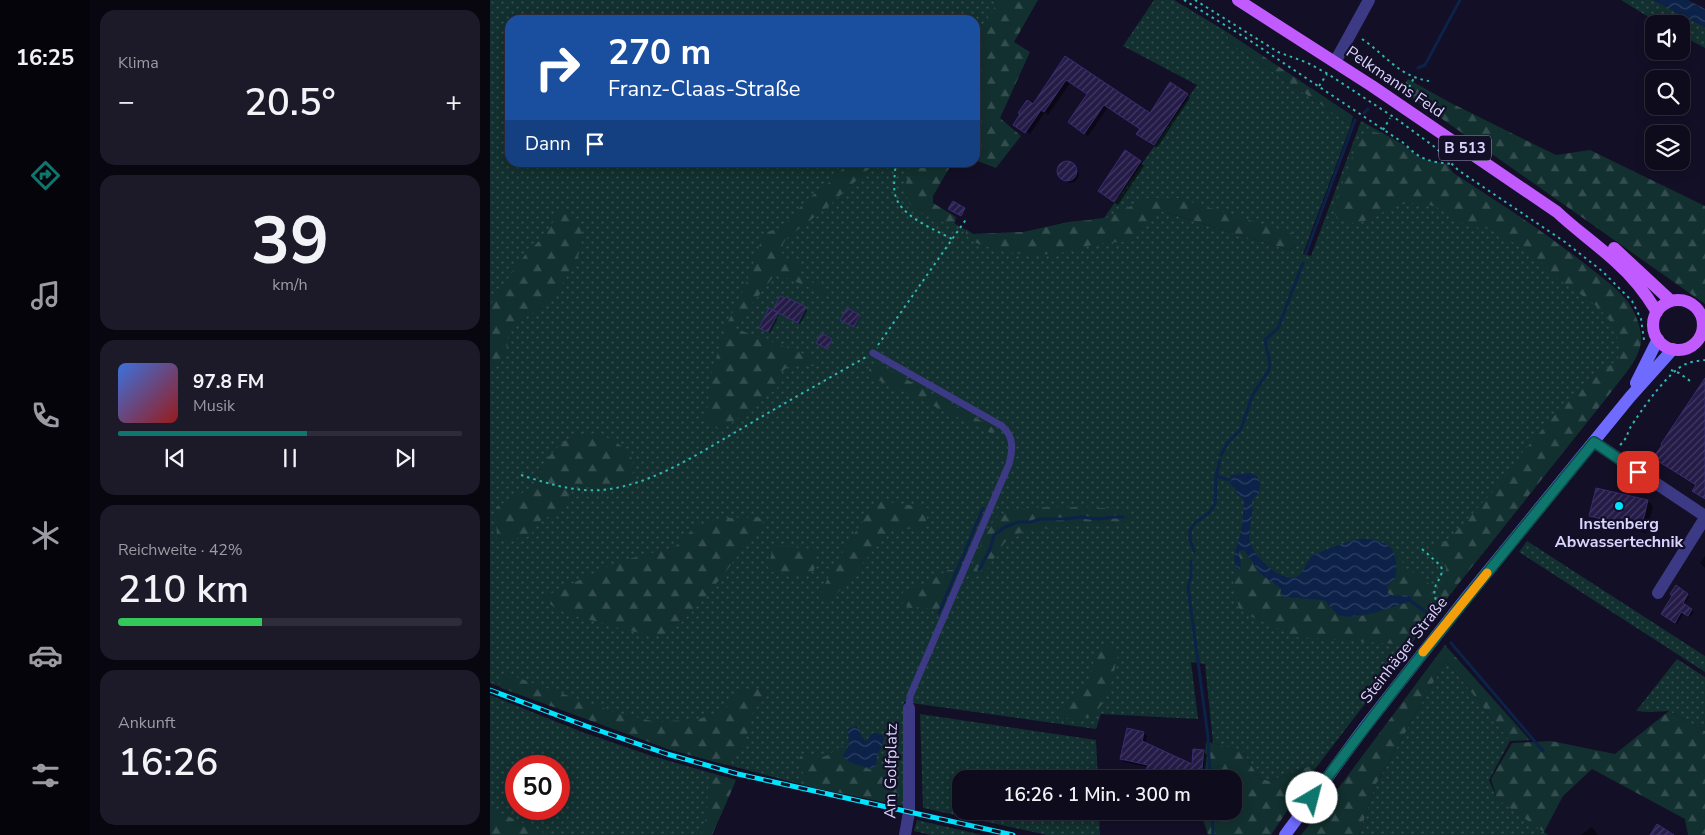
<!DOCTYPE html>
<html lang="de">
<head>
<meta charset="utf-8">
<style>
	:root { --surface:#0e0b1c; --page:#1c1929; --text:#f1f3f6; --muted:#9b9ba3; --line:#2e2b3b; --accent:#0f766e }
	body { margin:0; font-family:"Nunito Sans",sans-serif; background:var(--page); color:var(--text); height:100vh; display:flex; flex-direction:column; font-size:19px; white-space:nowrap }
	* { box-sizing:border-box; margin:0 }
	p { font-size:16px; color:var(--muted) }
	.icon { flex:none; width:28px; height:28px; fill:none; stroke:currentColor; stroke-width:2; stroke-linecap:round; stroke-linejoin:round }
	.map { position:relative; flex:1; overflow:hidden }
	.details { display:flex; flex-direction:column; gap:10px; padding:10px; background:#08060f; width:400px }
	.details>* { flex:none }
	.top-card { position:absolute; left:15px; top:15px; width:475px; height:152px; border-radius:15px; box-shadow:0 2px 12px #0003,0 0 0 1px var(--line); background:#1a4fa0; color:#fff; overflow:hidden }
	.controls { position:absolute; left:1155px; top:15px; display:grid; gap:10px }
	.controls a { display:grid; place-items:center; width:45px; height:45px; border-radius:10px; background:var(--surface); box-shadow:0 2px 12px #0003,0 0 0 1px var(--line); font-size:25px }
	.speed { position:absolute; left:15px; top:755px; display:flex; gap:10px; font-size:25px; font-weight:700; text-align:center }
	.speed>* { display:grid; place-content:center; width:65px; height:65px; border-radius:50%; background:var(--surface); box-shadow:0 2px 12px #0003,0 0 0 1px var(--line); line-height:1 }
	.speed .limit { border:8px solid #d22; background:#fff; color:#111 }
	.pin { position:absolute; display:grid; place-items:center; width:42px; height:42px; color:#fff; margin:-21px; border-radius:10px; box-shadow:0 2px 8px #0006 }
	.me { position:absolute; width:55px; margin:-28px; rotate:37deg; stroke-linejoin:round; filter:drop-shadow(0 0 4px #0008) }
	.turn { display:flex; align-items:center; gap:18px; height:105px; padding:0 20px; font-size:22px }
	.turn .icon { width:65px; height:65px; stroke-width:2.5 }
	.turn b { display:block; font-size:35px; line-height:42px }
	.then { display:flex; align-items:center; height:48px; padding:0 20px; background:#0003; gap:10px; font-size:19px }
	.big { font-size:38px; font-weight:600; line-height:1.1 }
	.details .widget { flex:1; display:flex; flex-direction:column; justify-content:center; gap:8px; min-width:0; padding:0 18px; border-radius:15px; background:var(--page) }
	.details .dial { align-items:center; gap:0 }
	.dial b { font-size:65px; line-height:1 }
	.song { display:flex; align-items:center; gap:15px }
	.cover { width:60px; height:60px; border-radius:8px; background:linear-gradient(135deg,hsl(220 70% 55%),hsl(0 70% 35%)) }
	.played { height:5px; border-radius:2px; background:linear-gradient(90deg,var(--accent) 55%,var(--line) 55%) }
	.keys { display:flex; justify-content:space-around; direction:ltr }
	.heat { display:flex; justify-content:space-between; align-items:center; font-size:28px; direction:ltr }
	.charge { height:8px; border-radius:4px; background:linear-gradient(90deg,#34c759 42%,var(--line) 0) }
	.trip { position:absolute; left:462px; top:770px; width:290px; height:50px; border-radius:15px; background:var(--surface); box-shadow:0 2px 12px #0003,0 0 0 1px var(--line); font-weight:600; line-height:50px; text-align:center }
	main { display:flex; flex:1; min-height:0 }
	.tabs { display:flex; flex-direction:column; width:90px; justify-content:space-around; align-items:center; background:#06040b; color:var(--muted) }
	.tabs .icon { width:35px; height:35px }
	.tabs .active { color:var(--accent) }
	.tabs b { font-size:22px; color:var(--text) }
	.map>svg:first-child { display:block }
</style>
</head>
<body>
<main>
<nav class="tabs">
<b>16:25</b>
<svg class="icon active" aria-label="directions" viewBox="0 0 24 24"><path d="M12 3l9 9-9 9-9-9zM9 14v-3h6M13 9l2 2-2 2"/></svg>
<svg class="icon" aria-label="music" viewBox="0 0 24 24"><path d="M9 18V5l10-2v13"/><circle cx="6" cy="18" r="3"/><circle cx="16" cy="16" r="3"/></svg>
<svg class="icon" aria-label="phone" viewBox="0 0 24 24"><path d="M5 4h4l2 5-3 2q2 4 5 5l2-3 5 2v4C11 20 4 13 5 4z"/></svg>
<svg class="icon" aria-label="climate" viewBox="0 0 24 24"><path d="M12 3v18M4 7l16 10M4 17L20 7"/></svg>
<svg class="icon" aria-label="car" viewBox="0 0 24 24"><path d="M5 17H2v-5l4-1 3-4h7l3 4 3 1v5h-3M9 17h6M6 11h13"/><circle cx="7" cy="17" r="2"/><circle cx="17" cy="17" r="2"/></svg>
<svg class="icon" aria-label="filters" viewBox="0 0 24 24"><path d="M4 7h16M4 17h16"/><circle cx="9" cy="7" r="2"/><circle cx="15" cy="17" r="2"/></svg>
</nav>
<section class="details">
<div class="widget"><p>Klima</p>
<div class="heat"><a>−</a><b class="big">20.5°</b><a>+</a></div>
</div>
<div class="widget dial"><b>39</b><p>km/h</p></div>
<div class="widget">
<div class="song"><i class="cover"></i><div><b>97.8 FM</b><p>Musik</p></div></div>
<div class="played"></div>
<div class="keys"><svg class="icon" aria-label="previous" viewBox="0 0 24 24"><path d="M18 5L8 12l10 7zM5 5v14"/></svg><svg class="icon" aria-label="pause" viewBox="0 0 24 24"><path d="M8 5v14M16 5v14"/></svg><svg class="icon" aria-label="next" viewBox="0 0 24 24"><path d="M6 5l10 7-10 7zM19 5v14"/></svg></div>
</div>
<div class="widget"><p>Reichweite · 42%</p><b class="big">210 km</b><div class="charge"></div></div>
<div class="widget"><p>Ankunft</p><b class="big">16:26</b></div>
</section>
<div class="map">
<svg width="1215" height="835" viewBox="0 0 1215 835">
	<defs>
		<pattern id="grass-dots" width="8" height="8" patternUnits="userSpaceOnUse" patternTransform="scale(1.25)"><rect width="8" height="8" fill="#12302f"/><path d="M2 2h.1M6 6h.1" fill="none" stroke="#344d4e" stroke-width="1.8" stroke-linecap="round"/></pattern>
		<pattern id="forest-firs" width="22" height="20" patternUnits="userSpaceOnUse" patternTransform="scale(1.25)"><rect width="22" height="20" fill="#12302f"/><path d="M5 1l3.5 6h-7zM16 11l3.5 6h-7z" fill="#344d4e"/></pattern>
		<pattern id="water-waves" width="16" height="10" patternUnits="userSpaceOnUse" patternTransform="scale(1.25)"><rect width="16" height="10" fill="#0c2248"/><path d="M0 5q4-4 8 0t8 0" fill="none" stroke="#2f4163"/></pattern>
		<pattern id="building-hatch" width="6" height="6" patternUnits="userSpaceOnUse" patternTransform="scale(1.25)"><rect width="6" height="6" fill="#241b47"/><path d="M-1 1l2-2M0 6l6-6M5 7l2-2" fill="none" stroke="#433b63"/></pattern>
	</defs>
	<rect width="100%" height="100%" fill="#130f26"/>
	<path fill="url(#grass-dots)" fill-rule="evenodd" d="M0 0H529L485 68V20H20V162L430 163 427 202 483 234 534 232 579 222 614 218 707 85 633 46 664 0H684L737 32 739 42 861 125 813 254 821 256 871 121 914 145 929 157 938 161 957 164 963 173C1006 201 1050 229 1091 261 1107 274 1124 285 1137 301 1145 312 1151 326 1151 340 1150 359 1132 377 1121 392L920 645 825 769 820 766 779 781 769 778 753 752 723 743 715 664 701 662 708 719 611 714 606 729 414 702 413 806 321 787 178 749 0 683ZM668 210 807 246 799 250Z
		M1131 0H1163L1215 27V48L1191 35V24H1170Z
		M1037 541 1215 656V672L1029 552Z
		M1187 659 1215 677V731L1179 711 1159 712 1146 711Z
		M956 660 1020 741 999 780 1007 798 1058 835H869L885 786Z
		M0 695 92 732 162 756 246 780 222 835H0ZM26 766H69V809H26Z
		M430 714 606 740 608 779H471V811H609L610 835H557L433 808Z
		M427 820 492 835H441L424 831Z"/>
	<path fill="url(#forest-firs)" d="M509 0H548L524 42 540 52 510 118 531 136 506 168 485 160V39Z
		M737 32 863 116 861 125 739 42Z
		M918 79 959 102 1066 155 1100 150 1215 206V304L911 90Z
		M881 132C902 133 914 149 930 158 939 162 948 162 957 164L963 173C1006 201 1050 229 1091 261 1107 274 1124 285 1137 301 1145 312 1151 326 1151 340 1150 359 1132 377 1121 392L953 603 949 600 948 588 955 577 956 568 954 564 942 553V546L958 540 1006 488 1033 452 1076 402 1096 383 1123 363 1128 358C1135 315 1092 297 1064 276 1060 273 1057 268 1054 265 1039 251 1020 240 1003 231 994 226 986 229 977 226 971 223 966 219 961 215 953 209 943 205 933 204 923 202 912 203 903 207 885 215 866 232 847 218L844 212 845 205 867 143 875 134Z
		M357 163H385L340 205 296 239 293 244 292 254 298 259H303L308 262 312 277 341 292 342 296H338L286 273 244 328 325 358 327 363 324 366C314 366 294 362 291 375 289 381 291 384 286 389L239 425 233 428H224L220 426 216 418 222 372 236 326 254 289 271 241 275 233 289 228 301 219 316 200 333 188 351 171Z
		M424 163H462L443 196V203L466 217 465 223C456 227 430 213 422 206 418 203 417 197 416 192 414 180 421 173 424 163Z
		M658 198H688L804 234 807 239V246L799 250 668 210 662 220 641 242C629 242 617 242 606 244 599 245 593 248 587 250 558 256 527 257 498 247 489 244 481 242 476 234V229L483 234 534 232 579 222 614 219Z
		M74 211C104 227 90 257 76 278 71 286 67 294 60 300 49 311 34 318 21 326 14 338 23 369 0 364V306L21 274 35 255 53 237 69 213Z
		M387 363 504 428 505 432 501 433 384 378 380 375 379 370 383 364Z
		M99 433C116 434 149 450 143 472 142 477 139 481 134 484 119 491 100 487 84 486L73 509 46 523 42 533 37 537 7 540 6 507 43 487 50 478 54 462 72 442 89 434Z
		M392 501 438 508 439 512 434 526 429 530 411 528 399 532 345 596 337 600 331 599 330 596C343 563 365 533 385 503Z
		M588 507C601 508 639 506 643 519L639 523C614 527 534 524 518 539 508 549 502 563 494 574L487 576 481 573V569C488 554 495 528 508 517 523 504 568 508 588 507Z
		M267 517 272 519 273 523C255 545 195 632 171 635 160 637 120 626 108 622 91 617 68 614 56 600V596L127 562 185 547 205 527 208 525 237 518Z
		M288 546 323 549 327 553 324 571 316 576 281 572 278 567 283 549Z
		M904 548 916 568 938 582 947 611 920 645 807 637 764 618 754 613 749 608 742 577 746 567 749 569 751 567 748 554 751 549C758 552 759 559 764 565 771 574 781 583 791 589L790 595 803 599 834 601C839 604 842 611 848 614 868 625 898 603 918 603L920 596C913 593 906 597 899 595L897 591V586L902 583 906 562Z
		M458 570H463L464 573 450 608 447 610 431 607 420 608 409 601V598L412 593 434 584Z
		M955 645 1040 740 1020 741 956 660 885 786 869 835H811L850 786Z
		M615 646 625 647 629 653C620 682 616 730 574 717L571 714V710L587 695 599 679 606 652Z
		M20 675 124 712 166 722 209 719 229 712 239 706 243 698 252 691 258 689 274 688 277 694C274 702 267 705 263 713 260 717 260 723 259 728 256 741 248 759 236 765L178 749 11 688 9 685 11 679Z
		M1179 711 1215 731V835H1198L1195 819 1102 769 1073 796 1054 832 1007 799 1001 779 1022 743 1061 741 1125 754Z
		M716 742 723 743 753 752 769 778 779 781 820 766 825 769 781 835H718L713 819 712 811H744V779H713Z
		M351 746H353L356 750 352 755 354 759 381 770 390 765 398 777 411 780C416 787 414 798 409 805L321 787 315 780 309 760 310 757C319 748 322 758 332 757 339 756 345 750 351 746Z
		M220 773 243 779 244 785 222 835H211C220 815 216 794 220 773Z
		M0 808 59 835H0Z"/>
	<path fill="url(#water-waves)" d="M1163 0H1198L1215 9V27Z
		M761 473 768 477 770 485 769 493 762 500C762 505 763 511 762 515 761 524 758 532 760 542 763 556 793 585 808 576 814 572 816 562 821 557 824 553 864 539 870 539 879 538 892 541 899 546 907 552 908 570 905 578 903 582 900 584 897 586L898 593C905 599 914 592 922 598L921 601 884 613 859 617 848 615 834 600 791 597V589L771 574 754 550 749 551 751 567 749 569H747C740 554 749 545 751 531 753 521 753 510 754 500L748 495 745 488 740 484 741 475Z
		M367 726 370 731 371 737 376 741 383 733H387L393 736C395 745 389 749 387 757 386 762 387 765 383 769L364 764 352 757 359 745 358 729Z"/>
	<path fill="#0007" d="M576 58 661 115 697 95 700 98 667 148 651 137V129L618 107 598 136 583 126 579 122 598 95 580 83 558 115 555 112 540 134 526 125 543 106Z
		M578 162 588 169 589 176 585 182 578 183 569 176 567 169 571 163Z
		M650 162 654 166 628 205 610 191Z
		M315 308 317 311 310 324 287 312Z
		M357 310 370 317 365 327 353 321Z
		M287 314 289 316 280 333 272 329Z
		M1215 390V500L1204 491 1206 486 1170 463 1165 457Z
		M1158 501 1163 506 1156 533 1106 521 1101 516Z
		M1215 556V568L1210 563Z
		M1198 595 1199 597 1194 605 1204 612 1200 617 1194 613 1187 624 1174 616Z
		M654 733 657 736 655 744 703 765 714 752 717 755 714 779H653L659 767 634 762 631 759Z
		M1102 827 1108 835H1091Z"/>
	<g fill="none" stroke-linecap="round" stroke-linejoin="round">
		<path stroke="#0c2248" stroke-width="3" d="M928 68 935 65 970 0
			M874 113 878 109
			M816 253 865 120
			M731 455 738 442 751 429 763 394 778 372 780 364 775 340 788 328 813 263
			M726 476 740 480
			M704 551 700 539V530L705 523 720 512 725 504 726 476 730 460
			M701 561V577L698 587 718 737 720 779
			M489 570 500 549 504 535 515 527 523 524 528 522H541L550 519H575L591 517 608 519 624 517H633
			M921 601 942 617
			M449 613 493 508
			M961 643 1053 751
			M722 811 723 835"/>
	</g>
	<path fill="url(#building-hatch)" stroke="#3b2d73" d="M575 56 660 113 680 82 698 94 664 145 646 134 650 129 614 105 594 134 578 122 597 94 576 80 554 112 551 110 535 133 523 125 530 114 528 113 537 100 543 104Z
		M635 150 651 161 624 202 608 191Z
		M567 171a10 10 0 1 1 20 0a10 10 0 1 1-20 0Z
		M463 201 475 208 471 216 458 209Z
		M290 296 295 298 296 297 316 307 308 323 283 310Z
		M279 308 288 313 278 332 269 328Z
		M357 308 370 315 364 327 350 320Z
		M331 333 342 339 337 349 326 343Z
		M1215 378V499L1202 491 1206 485 1163 458 1172 445 1171 444Z
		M1106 488 1158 500 1151 529 1099 516Z
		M1186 585 1198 594 1193 603 1202 609 1198 616 1191 612 1185 623 1171 614 1182 596 1180 594Z
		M637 728 654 732 652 741 702 764 703 749 714 750 711 779H658L653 776 658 765 630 759Z
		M1167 824 1184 835H1160Z"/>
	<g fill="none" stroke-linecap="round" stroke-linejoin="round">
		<path stroke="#2fb8b0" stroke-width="2" stroke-dasharray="2.5 4" stroke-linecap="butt" d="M694 0 759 40 915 144C930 160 940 162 962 164
			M705 0 788 52 818 63 838 74 908 120 946 148 968 170 1075 242 1112 271 1142 301 1151 319 1154 340
			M872 39C896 55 908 76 939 81
			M829 86 837 74
			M916 93 924 78
			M893 130 900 118
			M406 162C405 173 403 184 405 194 409 216 444 229 462 239
			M388 345 477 218
			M1181 370 1189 373 1203 383
			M1130 445C1136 440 1137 435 1140 428 1150 412 1179 370 1196 364 1202 361 1209 361 1215 360
			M31 475C59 484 90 494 120 489 165 482 206 455 244 433 288 407 332 382 376 357
			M932 549 951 566C956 582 934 583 951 610"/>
		<path stroke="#3d3a85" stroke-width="7" d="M383 353 512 426C524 437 523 449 519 464L420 696 419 708"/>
		<path stroke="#3d3a85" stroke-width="12" d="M845 62 879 0
			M1104 442 1215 516
			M1168 593 1215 518
			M415 835 419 812V708"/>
		<path stroke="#6f6bff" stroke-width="12" d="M1146 383 1168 339
			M795 835 874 728 976 598 1140 397 1183 349"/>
		<path stroke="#c25bff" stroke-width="12" d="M748 0 882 86 1067 212C1086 230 1108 245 1127 263 1143 277 1156 294 1167 312
			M1124 248 1181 301
			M1163 325a25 25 0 1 1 50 0a25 25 0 1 1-50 0Z"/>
		<defs>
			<path id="rail" d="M0 690 96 726 177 754 248 774 523 835"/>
		</defs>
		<use href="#rail" stroke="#00e5ff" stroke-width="5"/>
		<use href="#rail" stroke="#130f26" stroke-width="3" stroke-dasharray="9" stroke-linecap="butt"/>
	</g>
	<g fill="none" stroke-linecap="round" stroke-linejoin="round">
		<defs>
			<path id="route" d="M822 798C912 676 1008 559 1104 442L1148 472"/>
		</defs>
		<use href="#route" stroke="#0a4d48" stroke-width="12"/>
		<use href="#route" stroke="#0f766e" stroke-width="9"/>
		<path stroke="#f59e0b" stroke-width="9" d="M933 652 997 573"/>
	</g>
	<circle fill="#00e5ff" stroke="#130f26" stroke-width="2" cx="1129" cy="506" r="5"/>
	<g text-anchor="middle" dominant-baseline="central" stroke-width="4.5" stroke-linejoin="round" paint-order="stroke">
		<rect fill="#130f26" stroke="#9e99be" stroke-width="1" x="949" y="135.5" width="52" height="25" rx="4"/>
		<g font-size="15" font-weight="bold" fill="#d9d4ff">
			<text x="975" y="148">B 513</text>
		</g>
		<g font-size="16" fill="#d9d4ff" stroke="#130f26">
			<text transform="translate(905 82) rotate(34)">Pelkmanns Feld</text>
			<text transform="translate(914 650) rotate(-52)">Steinhäger Straße</text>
			<text transform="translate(401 771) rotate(-89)">Am Golfplatz</text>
		</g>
		<g font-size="16" font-weight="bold" fill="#d9d4ff" stroke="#130f26">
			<text x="1129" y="524">Instenberg<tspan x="1129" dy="18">Abwassertechnik</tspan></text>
		</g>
	</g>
</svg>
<div class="controls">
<a><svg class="icon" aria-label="sound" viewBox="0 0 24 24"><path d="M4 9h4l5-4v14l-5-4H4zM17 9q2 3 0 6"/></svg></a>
<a><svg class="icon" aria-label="search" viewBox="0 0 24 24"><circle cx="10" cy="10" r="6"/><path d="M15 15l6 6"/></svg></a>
<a><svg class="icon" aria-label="layers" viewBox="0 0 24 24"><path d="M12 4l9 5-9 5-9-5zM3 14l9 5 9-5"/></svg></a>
</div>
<div class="speed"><div class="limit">50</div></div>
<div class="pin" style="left:1148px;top:472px;background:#d93025"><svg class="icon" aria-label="arrive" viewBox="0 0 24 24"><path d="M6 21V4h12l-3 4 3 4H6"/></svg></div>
<svg class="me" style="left:822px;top:798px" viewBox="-20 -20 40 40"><circle r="19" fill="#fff"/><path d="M0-13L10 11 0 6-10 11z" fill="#0f766e"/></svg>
<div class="trip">16:26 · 1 Min. · 300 m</div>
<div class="top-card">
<div class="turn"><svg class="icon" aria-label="right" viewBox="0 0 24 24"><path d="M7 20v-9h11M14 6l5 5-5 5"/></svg><div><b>270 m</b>Franz-Claas-Straße</div></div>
<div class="then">Dann<svg class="icon" aria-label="arrive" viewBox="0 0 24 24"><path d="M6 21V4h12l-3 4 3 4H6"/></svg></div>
</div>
</div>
</main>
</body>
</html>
